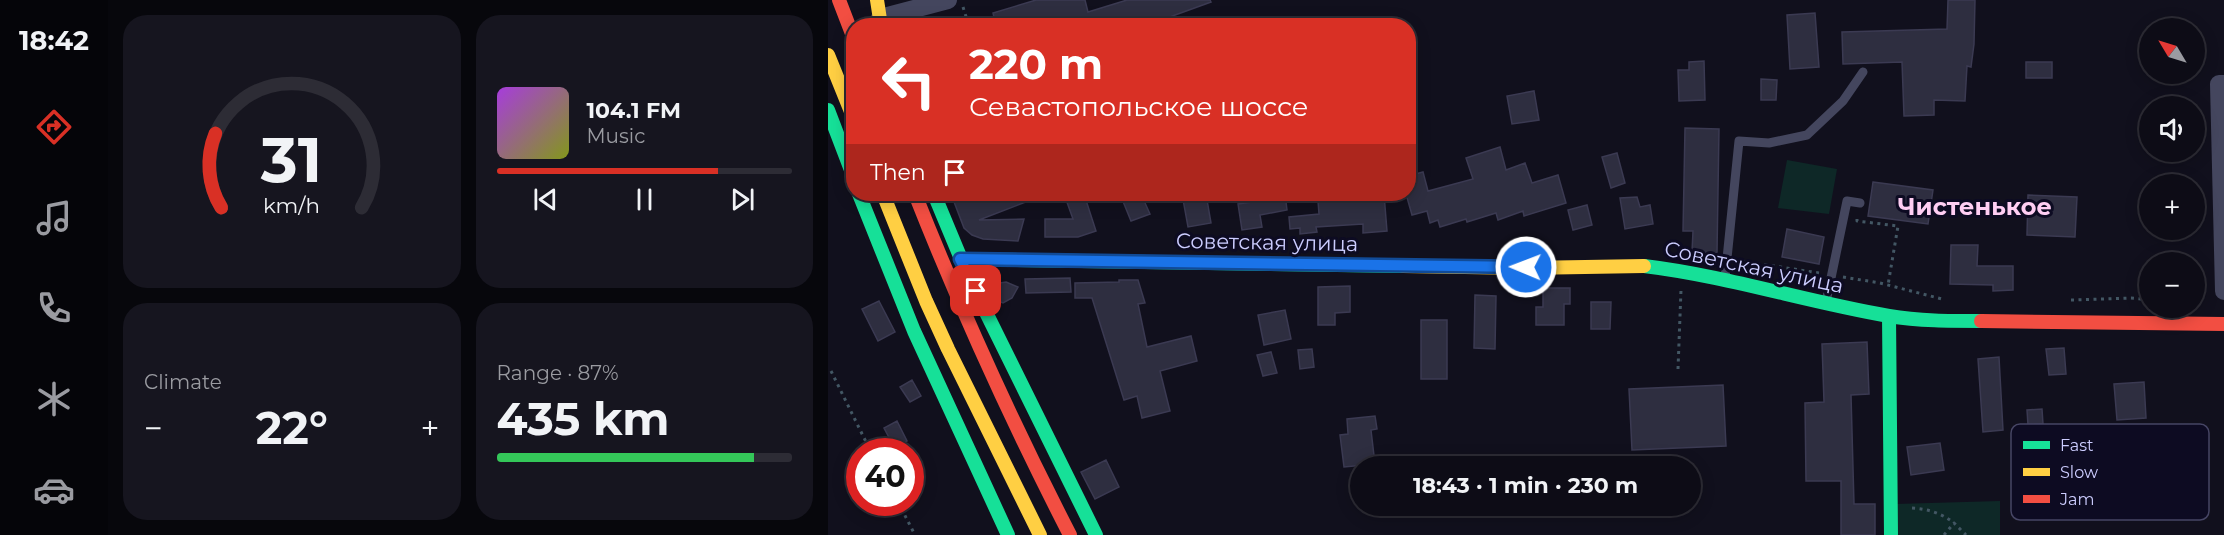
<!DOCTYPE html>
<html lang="en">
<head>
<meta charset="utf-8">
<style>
	:root { --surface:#0d0c16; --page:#16151f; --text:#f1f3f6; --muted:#9a9ba1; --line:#2d2c35; --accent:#d93025 }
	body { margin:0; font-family:Montserrat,sans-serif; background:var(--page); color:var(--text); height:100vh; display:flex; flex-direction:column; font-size:22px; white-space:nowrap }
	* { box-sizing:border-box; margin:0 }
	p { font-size:20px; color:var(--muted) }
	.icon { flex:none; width:33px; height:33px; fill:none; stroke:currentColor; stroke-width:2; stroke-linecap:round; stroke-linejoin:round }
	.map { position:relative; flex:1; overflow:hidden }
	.panel { display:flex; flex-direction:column; gap:15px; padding:15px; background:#07070c; width:720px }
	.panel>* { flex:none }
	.banner { position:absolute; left:18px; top:18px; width:570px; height:183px; border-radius:24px; box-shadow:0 3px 15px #0003,0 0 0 2px var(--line); background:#d93025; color:#fff; overflow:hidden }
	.needle { width:39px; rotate:308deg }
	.fabs { position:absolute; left:1311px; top:18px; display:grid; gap:12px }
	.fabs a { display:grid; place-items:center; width:66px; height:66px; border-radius:50%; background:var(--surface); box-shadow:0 3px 15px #0003,0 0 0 2px var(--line); font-size:30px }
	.speed { position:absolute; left:18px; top:438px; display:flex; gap:12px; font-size:30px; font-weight:700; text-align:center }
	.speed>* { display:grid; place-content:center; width:78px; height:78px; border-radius:50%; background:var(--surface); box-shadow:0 3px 15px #0003,0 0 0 2px var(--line); line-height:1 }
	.speed .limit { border:9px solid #d22; background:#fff; color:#111 }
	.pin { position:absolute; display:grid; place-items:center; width:51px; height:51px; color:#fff; margin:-26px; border-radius:12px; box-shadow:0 3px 9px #0006 }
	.me { position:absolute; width:66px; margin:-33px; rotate:271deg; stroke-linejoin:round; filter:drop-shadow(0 0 4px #0008) }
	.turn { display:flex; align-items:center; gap:21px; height:126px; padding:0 24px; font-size:27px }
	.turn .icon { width:78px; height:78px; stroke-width:2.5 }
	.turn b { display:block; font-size:42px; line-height:51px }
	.then { display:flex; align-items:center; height:57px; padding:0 24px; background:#0003; gap:12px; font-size:22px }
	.big { font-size:45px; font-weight:700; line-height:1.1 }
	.panel .widget { flex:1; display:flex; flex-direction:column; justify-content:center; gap:9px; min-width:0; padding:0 21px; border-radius:24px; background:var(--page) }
	.panel .dial { align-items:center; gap:0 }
	.dial svg { height:156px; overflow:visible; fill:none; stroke:var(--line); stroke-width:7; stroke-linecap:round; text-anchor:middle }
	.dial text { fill:var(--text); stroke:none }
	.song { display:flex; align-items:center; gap:18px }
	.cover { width:72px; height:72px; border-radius:9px; background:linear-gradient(135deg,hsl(280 70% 55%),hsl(70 70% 35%)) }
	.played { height:6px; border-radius:3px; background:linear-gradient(90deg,var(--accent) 75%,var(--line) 75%) }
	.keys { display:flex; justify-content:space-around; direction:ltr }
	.heat { display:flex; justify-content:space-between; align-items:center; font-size:33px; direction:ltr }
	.charge { height:9px; border-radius:4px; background:linear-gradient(90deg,#34c759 87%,var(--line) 0) }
	.panel .tiles { flex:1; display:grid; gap:15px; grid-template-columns:repeat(2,1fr) }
	.trip { position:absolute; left:522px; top:456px; width:351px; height:60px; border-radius:30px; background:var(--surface); box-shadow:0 3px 15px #0003,0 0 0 2px var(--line); font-weight:700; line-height:60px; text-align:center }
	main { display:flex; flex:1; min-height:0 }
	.dock { display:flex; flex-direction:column; width:108px; justify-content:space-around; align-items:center; background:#050509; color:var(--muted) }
	.dock .icon { width:42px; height:42px }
	.dock .selected { color:var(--accent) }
	.dock b { font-size:27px; color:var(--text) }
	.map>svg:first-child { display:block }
</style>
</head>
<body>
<main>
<nav class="dock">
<b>18:42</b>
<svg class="icon selected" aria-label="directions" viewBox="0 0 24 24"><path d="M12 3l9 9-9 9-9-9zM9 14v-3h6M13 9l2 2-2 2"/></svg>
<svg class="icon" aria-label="music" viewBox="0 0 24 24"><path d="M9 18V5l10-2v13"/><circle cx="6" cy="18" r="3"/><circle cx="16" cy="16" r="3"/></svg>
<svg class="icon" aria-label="phone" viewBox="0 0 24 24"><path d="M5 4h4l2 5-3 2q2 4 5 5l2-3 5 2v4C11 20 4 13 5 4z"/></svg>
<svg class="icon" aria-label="climate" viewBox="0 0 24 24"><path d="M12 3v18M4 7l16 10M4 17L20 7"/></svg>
<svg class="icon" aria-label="car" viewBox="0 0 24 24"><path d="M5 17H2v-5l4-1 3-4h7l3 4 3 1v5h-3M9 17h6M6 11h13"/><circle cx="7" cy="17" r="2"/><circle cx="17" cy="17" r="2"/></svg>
</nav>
<section class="panel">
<div class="tiles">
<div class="widget dial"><svg viewBox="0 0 100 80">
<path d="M14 69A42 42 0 1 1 86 69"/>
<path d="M14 69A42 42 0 0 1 11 31" stroke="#d93025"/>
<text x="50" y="56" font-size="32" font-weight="700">31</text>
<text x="50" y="72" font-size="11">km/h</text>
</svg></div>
<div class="widget">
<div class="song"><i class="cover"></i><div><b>104.1 FM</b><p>Music</p></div></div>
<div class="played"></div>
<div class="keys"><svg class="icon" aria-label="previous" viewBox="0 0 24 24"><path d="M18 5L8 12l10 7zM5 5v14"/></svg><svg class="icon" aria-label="pause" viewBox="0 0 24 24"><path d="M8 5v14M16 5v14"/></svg><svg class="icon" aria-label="next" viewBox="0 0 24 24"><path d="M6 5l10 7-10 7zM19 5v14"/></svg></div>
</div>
<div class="widget"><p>Climate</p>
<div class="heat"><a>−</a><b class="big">22°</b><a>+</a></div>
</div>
<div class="widget"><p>Range · 87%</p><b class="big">435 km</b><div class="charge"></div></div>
</div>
</section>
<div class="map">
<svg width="1396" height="535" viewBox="0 0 1396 535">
	<rect width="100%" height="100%" fill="#11101d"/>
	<path fill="#0e2827" d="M959 160 1009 169 1001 214 950 208Z
		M1172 501V535H1066L1067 504Z"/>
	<path fill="#2e2e40" stroke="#3b3a52" stroke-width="1.5" d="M208 0H257L260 12 299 0H382L383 2 317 26H314L311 18 288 26H168L165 13Z
		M1120 0H1147L1146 44 1143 67 1139 66 1137 101 1106 100V115L1076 116 1074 62 1015 64 1014 32 1119 29Z
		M987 13 991 67 962 69 959 15Z
		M876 61 877 100 851 101 850 70H861V62Z
		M1198 62H1224V78H1198Z
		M933 79 949 80 948 100H933Z
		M706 91 711 120 684 124 679 96Z
		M857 128 891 129 889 253 864 252 865 231H855Z
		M672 147 678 170 697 163 704 183 730 175 738 203 696 216 695 211 670 220 668 213 639 222 638 219 612 227 610 220 602 223 599 211 584 215 578 194H580V176L595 172 600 191 645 179 638 158Z
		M789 153 797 183 783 188 774 157Z
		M1045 182 1105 190 1100 224 1040 216Z
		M123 194H166L168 198 181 194 216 195 151 220 196 219 190 241 155 239 144 235 136 228Z
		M236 194H256L268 231 250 237H217V219H245Z
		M292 194H313L322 214 303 221Z
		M354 194H378L383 223 360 227Z
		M430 194H457L459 210 432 215 434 227 414 230 410 204 431 201Z
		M534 194H556L559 231 535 233V224L488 227 489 232 472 234V228L462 229 461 217 491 214 490 201 535 198Z
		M1200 195 1249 197 1247 237 1199 235Z
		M809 197 812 207 822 205 825 224 797 229 792 198Z
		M759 205 764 225 745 230 740 210Z
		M959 229 996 237 991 264 954 257Z
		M1123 245H1150L1149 266H1185V290L1165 291V285L1122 284Z
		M242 278 243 292 198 293 197 279Z
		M291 280H310L317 303 310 304 319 347 363 336 369 361 332 371 342 411 314 418 309 396 296 400 264 298H247V283L291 282Z
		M178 282 190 287 184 298 175 303 168 300 166 290 172 283Z
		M522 286V312L507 313V325H490V287Z
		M715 288H742V304H736V325H708V307H715Z
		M647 295 668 296 667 349 646 348Z
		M51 301 67 332 50 341 34 309Z
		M763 302H783L782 329H763Z
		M457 310 463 339 436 345 430 315Z
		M593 320H619V379H593Z
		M1039 342 1041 394 1023 395 1026 504H1047V535H1013V481H978L977 403 996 402 994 344Z
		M1236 348 1238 374 1221 375 1218 349Z
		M484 349 486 367 472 369 470 350Z
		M443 352 449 373 435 376 429 355Z
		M1171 357 1175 430 1155 432 1150 359Z
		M84 380 93 396 82 402 72 387Z
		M1316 382 1318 418 1289 420 1286 384Z
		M895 385 898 446 804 450 801 389Z
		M1214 409 1215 424 1200 425 1199 410Z
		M547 416 549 429 543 430 547 464 516 467 512 435 520 434 519 419Z
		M69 421 79 441 66 447 56 428Z
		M1112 443 1116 470 1083 475 1079 447Z
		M278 460 291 487 267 499 253 472Z"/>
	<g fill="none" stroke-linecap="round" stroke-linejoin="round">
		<path stroke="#435764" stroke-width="3" stroke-dasharray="3 4.5" stroke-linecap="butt" d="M135 7 141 26
			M1029 219V221L1070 226 1060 285
			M914 261 991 273
			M1015 277 1052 283 1114 299
			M1243 300 1303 298 1322 300
			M850 369 853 290
			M3 371 43 452
			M70 502 87 535
			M1084 508C1100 509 1113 513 1126 523
			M1116 535 1126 523 1138 535"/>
		<path stroke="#44465e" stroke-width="9" d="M897 278 911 141 941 143 979 135 1015 101 1035 72
			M998 302 1019 201 1032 203"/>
		<path stroke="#44465e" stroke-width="18" d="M52 18 120 0
			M1396 84H1391L1396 291"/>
		<path stroke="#16e098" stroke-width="14" d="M0 110 26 178
			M31 194 86 331 180 535
			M106 194 141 278 268 535
			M132 259 575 266
			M816 266C899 276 979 302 1061 316 1091 321 1122 321 1153 321
			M1061 316 1063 535"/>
		<path stroke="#ffcf43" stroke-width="14" d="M49 0 53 26
			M0 55 26 119
			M55 194 98 301 120 349 212 535
			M575 266 698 268 816 266"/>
		<path stroke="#f24e42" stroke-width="14" d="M11 0 26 39
			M87 194C133 310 185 424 242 535
			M1153 321 1396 324"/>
	</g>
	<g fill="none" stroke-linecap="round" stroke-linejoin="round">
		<defs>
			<path id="route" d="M148 291 132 259 698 267"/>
		</defs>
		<use href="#route" stroke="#114b97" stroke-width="15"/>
		<use href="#route" stroke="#1a73e8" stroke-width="10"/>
	</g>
	<g text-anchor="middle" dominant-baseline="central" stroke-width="6" stroke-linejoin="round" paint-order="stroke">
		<g font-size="21" fill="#cccdff" stroke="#0d0b22">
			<text transform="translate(439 242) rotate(1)">Советская улица</text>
			<text transform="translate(926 267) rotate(12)">Советская улица</text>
		</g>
		<g font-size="24" font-weight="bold" fill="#ffcef3" stroke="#0d0b22">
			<text x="1147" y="206">Чистенькое</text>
		</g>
	</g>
	<rect x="1183" y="424" width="198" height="96" rx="9" fill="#0d0b22" stroke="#464564" stroke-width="1.5"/>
	<rect x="1195" y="441" width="27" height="8" fill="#16e098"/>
	<rect x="1195" y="468" width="27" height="8" fill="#ffcf43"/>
	<rect x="1195" y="495" width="27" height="8" fill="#f24e42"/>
	<g font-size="16" fill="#cccdff">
		<text x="1232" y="451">Fast</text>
		<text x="1232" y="478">Slow</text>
		<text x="1232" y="505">Jam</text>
	</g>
</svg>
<div class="fabs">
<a><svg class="needle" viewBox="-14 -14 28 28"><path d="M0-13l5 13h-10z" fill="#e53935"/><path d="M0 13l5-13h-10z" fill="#9a9ba1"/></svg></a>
<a><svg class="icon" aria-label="sound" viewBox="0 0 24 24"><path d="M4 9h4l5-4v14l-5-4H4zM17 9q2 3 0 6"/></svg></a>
<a>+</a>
<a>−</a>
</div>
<div class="speed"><div class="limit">40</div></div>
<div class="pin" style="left:148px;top:291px;background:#d93025"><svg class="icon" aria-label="arrive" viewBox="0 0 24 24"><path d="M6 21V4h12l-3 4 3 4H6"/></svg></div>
<svg class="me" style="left:698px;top:267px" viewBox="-20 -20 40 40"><circle r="17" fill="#1a73e8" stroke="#fff" stroke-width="3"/><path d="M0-11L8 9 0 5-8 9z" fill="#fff"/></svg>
<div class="trip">18:43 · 1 min · 230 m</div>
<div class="banner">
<div class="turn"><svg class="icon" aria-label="left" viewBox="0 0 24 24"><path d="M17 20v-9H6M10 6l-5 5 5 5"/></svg><div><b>220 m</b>Севастопольское шоссе</div></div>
<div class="then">Then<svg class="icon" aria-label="arrive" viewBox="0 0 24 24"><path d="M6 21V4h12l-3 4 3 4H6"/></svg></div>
</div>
</div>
</main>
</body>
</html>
